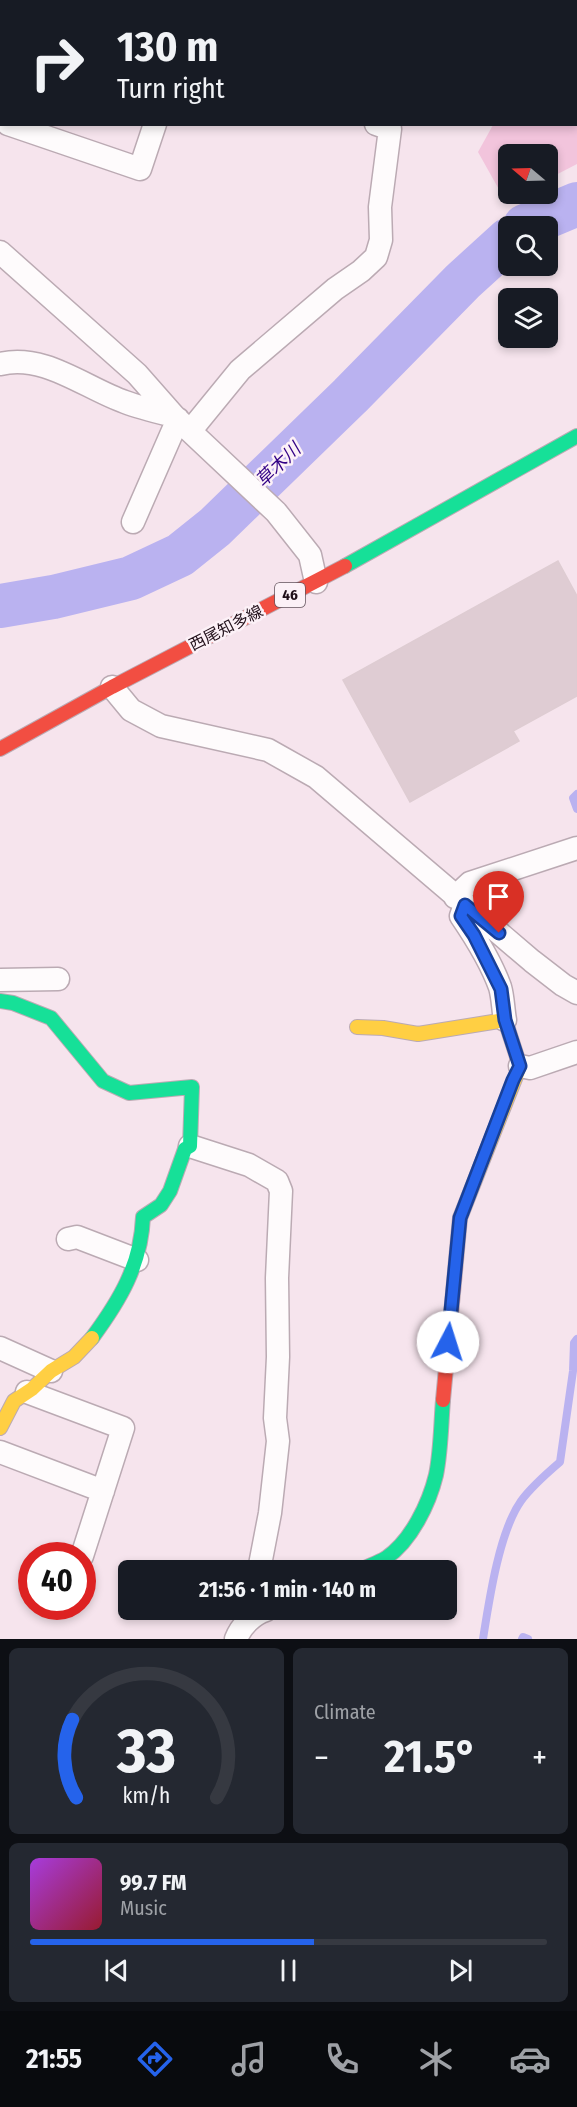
<!DOCTYPE html>
<html lang="en">
<head>
<meta charset="utf-8">
<style>
	:root { --surface:#171b24; --page:#242831; --text:#f1f3f6; --muted:#9ea1a6; --line:#363941; --accent:#2563eb }
	body { margin:0; font-family:"Fira Sans Condensed","Noto Sans JP",sans-serif; background:var(--page); color:var(--text); height:100vh; display:flex; flex-direction:column; font-size:22px; white-space:nowrap }
	* { box-sizing:border-box; margin:0 }
	p { font-size:20px; color:var(--muted) }
	.icon { flex:none; width:33px; height:33px; fill:none; stroke:currentColor; stroke-width:2; stroke-linecap:round; stroke-linejoin:round }
	.map { position:relative; height:1639px; overflow:hidden }
	.drawer { display:flex; flex-direction:column; gap:9px; padding:9px; background:#0d0f14; flex:1 }
	.drawer>* { flex:none }
	.guide { position:absolute; left:0px; top:0px; width:578px; height:126px; box-shadow:0 3px 9px #0003; background:#171b24; color:var(--text); overflow:hidden }
	.needle { width:39px; rotate:289deg }
	.buttons { position:absolute; left:498px; top:144px; display:grid; gap:12px }
	.buttons a { display:grid; place-items:center; width:60px; height:60px; border-radius:9px; background:var(--surface); box-shadow:0 3px 9px #0003; font-size:30px }
	.speed { position:absolute; left:18px; top:1542px; display:flex; gap:12px; font-size:30px; font-weight:700; text-align:center }
	.speed>* { display:grid; place-content:center; width:78px; height:78px; border-radius:50%; background:var(--surface); box-shadow:0 3px 9px #0003; line-height:1 }
	.speed .limit { border:9px solid #d22; background:#fff; color:#111 }
	.pin { position:absolute; display:grid; place-items:center; width:51px; height:51px; color:#fff; margin:-62px -26px; border-radius:50% 50% 50% 0; rotate:-45deg; box-shadow:0 0 6px #0007 }
	.pin .icon { rotate:45deg }
	.me { position:absolute; width:66px; margin:-33px; rotate:5deg; stroke-linejoin:round; filter:drop-shadow(0 0 4px #0008) }
	.turn { display:flex; align-items:center; gap:21px; height:126px; padding:0 18px; font-size:27px }
	.turn .icon { width:78px; height:78px; stroke-width:2.5 }
	.turn b { display:block; font-size:42px; line-height:51px }
	.big { font-size:45px; font-weight:700; line-height:1.1 }
	.drawer .tile { flex:1; display:flex; flex-direction:column; justify-content:center; gap:9px; min-width:0; padding:0 21px; border-radius:9px; background:var(--page) }
	.drawer .dial { align-items:center; gap:0 }
	.dial svg { height:156px; overflow:visible; fill:none; stroke:var(--line); stroke-width:7; stroke-linecap:round; text-anchor:middle }
	.dial text { fill:var(--text); stroke:none }
	.song { display:flex; align-items:center; gap:18px }
	.cover { width:72px; height:72px; border-radius:9px; background:linear-gradient(135deg,hsl(280 70% 55%),hsl(350 70% 35%)) }
	.played { height:6px; border-radius:3px; background:linear-gradient(90deg,var(--accent) 55%,var(--line) 55%) }
	.keys { display:flex; justify-content:space-around; direction:ltr }
	.heat { display:flex; justify-content:space-between; align-items:center; font-size:33px; direction:ltr }
	.drawer .tiles { flex:1; display:grid; gap:9px; grid-template-columns:1fr 1fr }
	.tile:last-child { grid-column:span 2 }
	.trip { position:absolute; left:118px; top:1560px; width:339px; height:60px; border-radius:9px; background:var(--surface); box-shadow:0 3px 9px #0003; font-weight:700; line-height:60px; text-align:center }
	.dock { display:flex; height:96px; justify-content:space-around; align-items:center; background:#090b0e; color:var(--muted) }
	.dock .icon { width:42px; height:42px }
	.dock .active { color:var(--accent) }
	.dock b { font-size:27px; color:var(--text) }
	.map>svg:first-child { display:block }
</style>
</head>
<body>
<div class="map">
<svg width="577" height="1639" viewBox="0 0 577 1639">
	<rect width="100%" height="100%" fill="#f6e4ed"/>
	<path fill="#f2c4dc" d="M441 0H577V164L548 179V154H508V194H521L506 202 478 152 493 125 576 124V2H442Z"/>
	<g fill="none" stroke-linecap="round" stroke-linejoin="round">
		<path stroke="#bab2f0" stroke-width="8" d="M577 794 573 798 577 809
			M483 1639C489 1601 499 1532 521 1501 531 1487 546 1474 560 1462L573 1371 574 1343 577 1339
			M522 1639 523 1637 528 1639"/>
		<path stroke="#bab2f0" stroke-width="44" d="M525 226 577 204
			M0 606 53 597 131 578 180 555 215 527 350 396 463 281 508 240"/>
	</g>
	<path fill="#dfccd3" stroke="#deccd2" stroke-width="1.5" d="M558 561 577 596V696L513 731 519 741 410 802 343 680Z"/>
	<g fill="none" stroke-linecap="round" stroke-linejoin="round">
		<defs>
			<path id="street" d="M0 1 3 2
				M8 124 140 169 155 124
				M0 252 137 374 174 416 276 512 310 555 316 582
				M0 364C44 353 85 388 125 402 141 408 158 412 174 416
				M191 430 240 370 335 289 361 271 376 257 381 240 380 207 390 129 376 124
				M133 522 178 419
				M112 687 131 710 161 726 268 750 316 777 532 961 563 985 577 993
				M455 897 470 883 577 848
				M465 905 461 916C476 938 491 962 500 987 503 997 503 1009 505 1020
				M0 980 58 979
				M520 1066 530 1068 577 1052
				M190 1146 249 1165 277 1181 281 1191 277 1278 278 1357 275 1418 278 1441 270 1513 259 1570
				M68 1239 77 1237 137 1260
				M0 1348 51 1371
				M27 1392 123 1428 82 1556
				M0 1452 103 1491
				M236 1639C241 1626 253 1614 266 1610"/>
			<path id="fast" d="M345 566 577 436
				M0 1001 13 1003 51 1018 103 1081 129 1093 192 1087 190 1146 185 1149 170 1191 161 1205 143 1217C141 1265 120 1300 92 1338
				M360 1570C368 1566 378 1563 386 1558 411 1541 429 1504 436 1475 441 1451 441 1424 443 1400"/>
			<path id="slow" d="M357 1027 383 1028 418 1034 505 1020 520 1066 460 1218
				M0 1428 14 1401 32 1389 51 1371 74 1357 92 1338"/>
			<path id="jam" d="M0 749 112 687 345 566
				M443 1400 460 1218"/>
		</defs>
		<use href="#street" stroke="#bbaab3" stroke-width="25"/>
		<use href="#fast" stroke="#bbaab3" stroke-width="16"/>
		<use href="#slow" stroke="#bbaab3" stroke-width="16"/>
		<use href="#jam" stroke="#bbaab3" stroke-width="16"/>
		<use href="#street" stroke="#fefbfc" stroke-width="22"/>
		<use href="#fast" stroke="#16e098" stroke-width="14"/>
		<use href="#slow" stroke="#ffcf43" stroke-width="14"/>
		<use href="#jam" stroke="#f24e42" stroke-width="14"/>
	</g>
	<g fill="none" stroke-linecap="round" stroke-linejoin="round">
		<defs>
			<path id="route" d="M448 1342 460 1218 513 1080 520 1066 505 1020 501 989 474 935 461 916 465 905 499 933"/>
		</defs>
		<use href="#route" stroke="#184099" stroke-width="15"/>
		<use href="#route" stroke="#2563eb" stroke-width="10"/>
	</g>
	<g text-anchor="middle" dominant-baseline="central" stroke-width="5" stroke-linejoin="round" paint-order="stroke">
		<rect fill="#fcf1f7" stroke="#62535c" stroke-width="1.5" x="275" y="583" width="30" height="24" rx="4.5"/>
		<g font-size="15" font-weight="bold" fill="#200f19">
			<text x="290" y="595">46</text>
		</g>
		<g font-size="16" fill="#200f19" stroke="#fcf1f7">
			<text transform="translate(226 628) rotate(-27)">西尾知多線</text>
		</g>
		<g font-size="18" font-style="italic" fill="#320085" stroke="#fcf1f7">
			<text transform="translate(278 465) rotate(-44)">草木川</text>
		</g>
	</g>
</svg>
<div class="buttons">
<a><svg class="needle" viewBox="-14 -14 28 28"><path d="M0-13l5 13h-10z" fill="#e53935"/><path d="M0 13l5-13h-10z" fill="#9ea1a6"/></svg></a>
<a><svg class="icon" aria-label="search" viewBox="0 0 24 24"><circle cx="10" cy="10" r="6"/><path d="M15 15l6 6"/></svg></a>
<a><svg class="icon" aria-label="layers" viewBox="0 0 24 24"><path d="M12 4l9 5-9 5-9-5zM3 14l9 5 9-5"/></svg></a>
</div>
<div class="speed"><div class="limit">40</div></div>
<div class="pin" style="left:499px;top:933px;background:#d93025"><svg class="icon" aria-label="arrive" viewBox="0 0 24 24"><path d="M6 21V4h12l-3 4 3 4H6"/></svg></div>
<svg class="me" style="left:448px;top:1342px" viewBox="-20 -20 40 40"><circle r="19" fill="#fff"/><path d="M0-13L10 11 0 6-10 11z" fill="#2563eb"/></svg>
<div class="trip">21:56 · 1 min · 140 m</div>
<div class="guide">
<div class="turn"><svg class="icon" aria-label="right" viewBox="0 0 24 24"><path d="M7 20v-9h11M14 6l5 5-5 5"/></svg><div><b>130 m</b>Turn right</div></div>
</div>
</div>
<section class="drawer">
<div class="tiles">
<div class="tile dial"><svg viewBox="0 0 100 80">
<path d="M14 69A42 42 0 1 1 86 69"/>
<path d="M14 69A42 42 0 0 1 12 29" stroke="#2563eb"/>
<text x="50" y="56" font-size="32" font-weight="700">33</text>
<text x="50" y="72" font-size="11">km/h</text>
</svg></div>
<div class="tile"><p>Climate</p>
<div class="heat"><a>−</a><b class="big">21.5°</b><a>+</a></div>
</div>
<div class="tile">
<div class="song"><i class="cover"></i><div><b>99.7 FM</b><p>Music</p></div></div>
<div class="played"></div>
<div class="keys"><svg class="icon" aria-label="previous" viewBox="0 0 24 24"><path d="M18 5L8 12l10 7zM5 5v14"/></svg><svg class="icon" aria-label="pause" viewBox="0 0 24 24"><path d="M8 5v14M16 5v14"/></svg><svg class="icon" aria-label="next" viewBox="0 0 24 24"><path d="M6 5l10 7-10 7zM19 5v14"/></svg></div>
</div>
</div>
</section>
<nav class="dock">
<b>21:55</b>
<svg class="icon active" aria-label="directions" viewBox="0 0 24 24"><path d="M12 3l9 9-9 9-9-9zM9 14v-3h6M13 9l2 2-2 2"/></svg>
<svg class="icon" aria-label="music" viewBox="0 0 24 24"><path d="M9 18V5l10-2v13"/><circle cx="6" cy="18" r="3"/><circle cx="16" cy="16" r="3"/></svg>
<svg class="icon" aria-label="phone" viewBox="0 0 24 24"><path d="M5 4h4l2 5-3 2q2 4 5 5l2-3 5 2v4C11 20 4 13 5 4z"/></svg>
<svg class="icon" aria-label="climate" viewBox="0 0 24 24"><path d="M12 3v18M4 7l16 10M4 17L20 7"/></svg>
<svg class="icon" aria-label="car" viewBox="0 0 24 24"><path d="M5 17H2v-5l4-1 3-4h7l3 4 3 1v5h-3M9 17h6M6 11h13"/><circle cx="7" cy="17" r="2"/><circle cx="17" cy="17" r="2"/></svg>
</nav>
</body>
</html>
